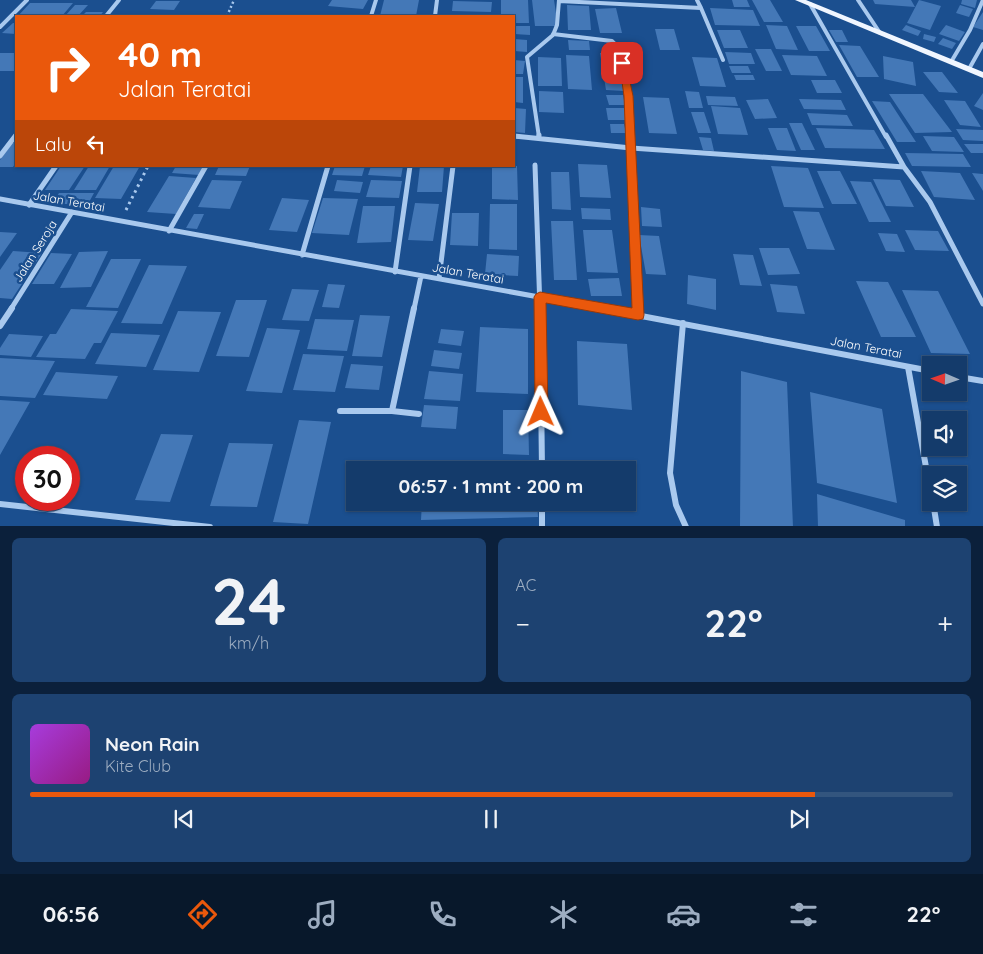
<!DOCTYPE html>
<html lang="id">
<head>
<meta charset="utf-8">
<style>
	:root { --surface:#143b6b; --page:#1d4271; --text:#f1f3f6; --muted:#9dadc1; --line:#33557e; --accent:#ea580c }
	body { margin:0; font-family:Quicksand,sans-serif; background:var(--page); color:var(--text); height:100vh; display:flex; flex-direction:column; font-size:19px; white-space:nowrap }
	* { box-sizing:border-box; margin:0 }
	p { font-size:16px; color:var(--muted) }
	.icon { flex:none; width:28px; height:28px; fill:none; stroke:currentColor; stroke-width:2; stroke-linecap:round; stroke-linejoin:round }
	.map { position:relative; height:526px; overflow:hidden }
	.details { display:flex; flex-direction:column; gap:12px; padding:12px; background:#0b203b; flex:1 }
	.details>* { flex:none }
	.top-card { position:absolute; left:15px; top:15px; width:500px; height:152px; border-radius:0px; box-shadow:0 1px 4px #0004,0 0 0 1px var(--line); background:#ea580c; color:#fff; overflow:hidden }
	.needle { width:32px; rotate:272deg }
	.buttons { position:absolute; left:922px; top:356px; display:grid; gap:10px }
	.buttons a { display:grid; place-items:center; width:45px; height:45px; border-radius:0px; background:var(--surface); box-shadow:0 1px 4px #0004,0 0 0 1px var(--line); font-size:25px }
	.speed { position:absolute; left:15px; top:446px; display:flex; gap:10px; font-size:25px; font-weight:700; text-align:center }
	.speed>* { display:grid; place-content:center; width:65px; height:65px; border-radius:50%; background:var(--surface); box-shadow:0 1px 4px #0004,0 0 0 1px var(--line); line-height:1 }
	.speed .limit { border:8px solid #d22; background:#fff; color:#111 }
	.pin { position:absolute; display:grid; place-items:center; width:42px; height:42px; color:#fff; margin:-21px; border-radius:10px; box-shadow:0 2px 8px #0006 }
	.me { position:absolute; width:55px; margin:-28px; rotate:359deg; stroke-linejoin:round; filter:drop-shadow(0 0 4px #0008) }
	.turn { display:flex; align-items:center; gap:18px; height:105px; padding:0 20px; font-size:22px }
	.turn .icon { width:65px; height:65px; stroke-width:2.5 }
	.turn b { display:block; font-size:35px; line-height:42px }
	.then { display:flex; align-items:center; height:48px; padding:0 20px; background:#0003; gap:10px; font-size:19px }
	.big { font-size:38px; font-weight:700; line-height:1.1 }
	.details .tile { flex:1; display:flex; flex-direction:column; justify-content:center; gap:8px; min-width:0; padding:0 18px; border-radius:8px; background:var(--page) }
	.details .dial { align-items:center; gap:0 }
	.dial b { font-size:65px; line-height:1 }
	.song { display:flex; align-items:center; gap:15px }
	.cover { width:60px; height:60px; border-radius:8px; background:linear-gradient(135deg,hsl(280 70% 55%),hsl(310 70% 35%)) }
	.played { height:5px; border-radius:2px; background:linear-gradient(90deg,var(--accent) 85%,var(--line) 85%) }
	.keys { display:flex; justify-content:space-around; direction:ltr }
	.heat { display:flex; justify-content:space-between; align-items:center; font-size:28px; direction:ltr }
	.details .tiles { flex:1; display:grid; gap:12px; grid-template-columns:1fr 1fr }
	.tile:last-child { grid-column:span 2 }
	.trip { position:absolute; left:346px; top:461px; width:290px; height:50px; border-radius:0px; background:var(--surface); box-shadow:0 1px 4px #0004,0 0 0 1px var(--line); font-weight:700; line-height:50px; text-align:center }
	.menu { display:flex; height:80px; justify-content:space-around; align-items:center; background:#08182b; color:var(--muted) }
	.menu .icon { width:35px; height:35px }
	.menu .active { color:var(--accent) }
	.menu b { font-size:22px; color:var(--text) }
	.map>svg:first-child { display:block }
</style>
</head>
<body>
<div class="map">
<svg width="983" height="527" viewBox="0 0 983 527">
	<rect width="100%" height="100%" fill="#1b4f8f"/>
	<path fill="#4478b7" d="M332 0H368L363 9 328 6Z
		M384 0H419L416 16H380Z
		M501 0H528L529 23H514V16H501Z
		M532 0H554L558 26H535Z
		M732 0H747L750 7H734Z
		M752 0H770L783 22H764Z
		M873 0H911L915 7 875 4Z
		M919 0 941 6 930 30 907 23Z
		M962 0H977L975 8 961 4Z
		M156 1H180L174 10 150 9Z
		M453 1 492 2 491 12 452 11Z
		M30 3H73L62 16H18Z
		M75 5H88L78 16H65Z
		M567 5 589 6 591 30H568Z
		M960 5 973 9 969 17 956 13Z
		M616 8 622 33H600L595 9Z
		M710 8 753 10 760 26 715 25Z
		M86 12H103L100 16H82Z
		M983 12V30L973 27Z
		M13 23H16V34L2 33Z
		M766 25 787 26 798 50 776 49Z
		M906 25 921 31 918 36 902 30Z
		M946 25 965 32 959 41 939 34Z
		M514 26H530V35L514 34Z
		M796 26H816L830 51H809Z
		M655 29H674L680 50H660Z
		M717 30H740L748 48H724Z
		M829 30H842L848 42H836Z
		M924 34 936 37 934 42 923 39Z
		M943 38 956 43 952 49 938 44Z
		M514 39 527 40V52L514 51Z
		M568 40 589 41 590 50H569Z
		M839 45 860 46 879 77H857Z
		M755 49H771L782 71H766Z
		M725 52 751 53 755 64H729Z
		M0 53H16V71H0Z
		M600 53H616L624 91 606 90Z
		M566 55 589 56 592 90 568 89Z
		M782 55 817 56 827 76 791 75Z
		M883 56 913 62 916 86 884 79Z
		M538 57 561 58 562 86H538Z
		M692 57 717 58 726 87 700 86Z
		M514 60 525 61 523 74H514Z
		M729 66H748L751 73H732Z
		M923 72H942L958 93 939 92Z
		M734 75H753L755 80H736Z
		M514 77H523V103L514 102Z
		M811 80H835L842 93H817Z
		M539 91 563 92 564 113 539 112Z
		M685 91 699 92 703 108H689Z
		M983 93V110L974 106Z
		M889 94H923L952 132 915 133Z
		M606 95H623L625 105H609Z
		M706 96 735 97 738 106 708 105Z
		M643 97 669 98 677 134 649 133Z
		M768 99 777 118 755 119 746 100Z
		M799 99 841 100 846 110 804 109Z
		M944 100 965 101 981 127 960 125Z
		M872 101 890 102 916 142H897Z
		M711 106 740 108 748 135 718 134Z
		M514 108 526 109 525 133 514 132Z
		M606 108H626L628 120H608Z
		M691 112H704L711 133H698Z
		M807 113 847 115 853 126 812 125Z
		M789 123H802L815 150H801Z
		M610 124H624L626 133H611Z
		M768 128H787L796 151 777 150Z
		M816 128 874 130 885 149 825 148Z
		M956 129 983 130V141L963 140Z
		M923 136 954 137 964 152 932 151Z
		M699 137 711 138 714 151 703 150Z
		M12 143H16V162L13 167H0V160Z
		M964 144H983V153H971Z
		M905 153 963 154 971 167 912 166Z
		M578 164 607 165 611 198 580 197Z
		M61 166H85L69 190H45Z
		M89 166H110L96 190H74Z
		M114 166H140L121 199 95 198Z
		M176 166H205L199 175 172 173Z
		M219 166H250L246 176 215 175Z
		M335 166H365L362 176 332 175Z
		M371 166H403L401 177 368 175Z
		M420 166H444L442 192H417Z
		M492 166H517L518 200 492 199Z
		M771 166 808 168 824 208 784 207Z
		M817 171H840L857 204H832Z
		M921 171 960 173 975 200 934 197Z
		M551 172H569L571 210 552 209Z
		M972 173 983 174V191Z
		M169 176 196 178 176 214 147 212Z
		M873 179 900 180 914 207 886 206Z
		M212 180 242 181 230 209 198 207Z
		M337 180 363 182 360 193 334 191Z
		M371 180 402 181 399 198 366 197Z
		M850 181 871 182 891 222H869Z
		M59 193H94L88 204H52Z
		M282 198 309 200 297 232 269 230Z
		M323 198 358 199 349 235 312 233Z
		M415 203 439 204 433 241 408 240Z
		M490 204H517V250L489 249Z
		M363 206H395L391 242 357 243Z
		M641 207 660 209 662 227 642 226Z
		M581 208 610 209 611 220 582 219Z
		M793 211 819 212 835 250 807 249Z
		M452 213H479L478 246 450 245Z
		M194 214H204L197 229 186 228Z
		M551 221H573L577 280H554Z
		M583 230H612L618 273 587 272Z
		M905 230 938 231 949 251 915 250Z
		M0 232 17 233 0 257Z
		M878 233 897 234 905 252 886 251Z
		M639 235 659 236 666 275 646 274Z
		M759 248H789L800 274 768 275Z
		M13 251 42 253 12 299 0 298V270Z
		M108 251 91 287 60 288 79 252Z
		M51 253 72 254 54 284H32Z
		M487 254 519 256 518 276 485 274Z
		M733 254 753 255 762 286 740 285Z
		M111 259H141L118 308 86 307Z
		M149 265 187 266 162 324 121 323Z
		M688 275 716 279V310L687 304Z
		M619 278 622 296H591L588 279Z
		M856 281 888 282 916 337H881Z
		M328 284 345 285 339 308 322 307Z
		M770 284 797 286 805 314 777 312Z
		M292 289 319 290 309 321 282 320Z
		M902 290 938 291 970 354 931 353Z
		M236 300H267L249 357 216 356Z
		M71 309 118 311 101 343H94L85 359 36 357 50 334H56Z
		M178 311 221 312 199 372 153 370Z
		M360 315 390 316 382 357 352 356Z
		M315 319 354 320 347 351 307 349Z
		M480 327 528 329V394L476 392Z
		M267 328 300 330 282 393 246 391Z
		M441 329 464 331 461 346 438 343Z
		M111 333 160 335 146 367 95 364Z
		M9 334 43 336 31 357 0 355V348Z
		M577 341 627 344 632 410 578 405Z
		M434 350 462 353 459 369 431 366Z
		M303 354 344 356 335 392 293 390Z
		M0 358 55 361 35 398 0 396Z
		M351 364 383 366 379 390 345 388Z
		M429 371 463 374 460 401 424 399Z
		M741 371 787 382 793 527H740Z
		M56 372 118 376 107 399 43 395Z
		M810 392 882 409 897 503 817 483Z
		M0 400 30 402 0 455Z
		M424 405 458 407 456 429 421 427Z
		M503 410H528L529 455 503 454Z
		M299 420 331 422 308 524 273 522Z
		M161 434 193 435 170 502 135 500Z
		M229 443 273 444 257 507 210 506Z
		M817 494 905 520V527H818Z
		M422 502H537L538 517 421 520Z"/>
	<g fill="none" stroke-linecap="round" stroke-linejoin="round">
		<path stroke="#a9c9ee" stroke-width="2.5" stroke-dasharray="2 2.5" stroke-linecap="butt" d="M227 16 234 0"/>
		<path stroke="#a9c9ee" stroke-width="3" stroke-dasharray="2.5 4" stroke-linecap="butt" d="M126 210 148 166"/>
		<path stroke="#a9c9ee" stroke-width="4" d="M858 0 880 33
			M559 1 701 8 697 0
			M810 4 886 137
			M701 8 723 60
			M106 16 119 0
			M371 16 376 0
			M435 16 437 0
			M0 27 27 0
			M553 34 612 41C629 55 630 114 631 137
			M951 62 970 30 983 0
			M969 69 983 44
			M514 136 520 137
			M15 137 16 135
			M539 137 527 57 553 35 557 25 559 0"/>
		<path stroke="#a9c9ee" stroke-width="5" d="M539 135V138
			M631 135 638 309
			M886 135 904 167 930 202 983 304
			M514 136 631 148 904 167
			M0 156 16 135
			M535 165 540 309
			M0 199 605 309
			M29 205 56 166
			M169 231 206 166
			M302 255 328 166
			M395 272 410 166
			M439 279 453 166
			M11 309 72 212
			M414 309 421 276"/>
		<path stroke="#a9c9ee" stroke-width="6" d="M540 308 542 470
			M599 308 931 371
			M638 308V315
			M683 323 670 473 676 505 686 527
			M0 326 12 308
			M908 367 931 495
			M959 377 983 381
			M340 411H392L419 414
			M392 411 414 308
			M542 502V527
			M933 502 937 527
			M0 504 210 527"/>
		<path fill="#f0f6ff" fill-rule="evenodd" d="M795 0H806L983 72V78Z"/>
	</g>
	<path fill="#ea580c" stroke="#983908" d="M619 61 626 63 633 96 644 315 643 319 638 320 546 303 548 412 546 417 541 419 537 417 535 412 534 297 536 294 540 292 632 308 624 96Z"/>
	<g text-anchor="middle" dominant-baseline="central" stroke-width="5" stroke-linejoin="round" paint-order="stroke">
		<g font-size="12" fill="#fff" stroke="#1b4f8f">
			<text transform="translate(69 201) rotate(10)">Jalan Teratai</text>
			<text transform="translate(35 251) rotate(-58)">Jalan Seroja</text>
			<text transform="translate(468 273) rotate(10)">Jalan Teratai</text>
			<text transform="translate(866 347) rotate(11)">Jalan Teratai</text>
		</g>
	</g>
</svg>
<div class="buttons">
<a><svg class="needle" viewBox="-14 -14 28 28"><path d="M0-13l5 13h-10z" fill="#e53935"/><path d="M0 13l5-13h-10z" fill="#9dadc1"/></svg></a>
<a><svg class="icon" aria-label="sound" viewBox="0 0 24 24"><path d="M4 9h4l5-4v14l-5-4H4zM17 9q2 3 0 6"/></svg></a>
<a><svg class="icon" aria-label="layers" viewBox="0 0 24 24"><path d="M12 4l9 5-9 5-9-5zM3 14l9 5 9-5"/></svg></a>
</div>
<div class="speed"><div class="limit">30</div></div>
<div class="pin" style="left:622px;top:63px;background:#d93025"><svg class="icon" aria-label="arrive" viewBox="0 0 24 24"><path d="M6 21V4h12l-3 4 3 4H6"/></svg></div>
<svg class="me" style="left:541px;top:412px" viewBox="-20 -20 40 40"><path d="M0-17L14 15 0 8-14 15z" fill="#ea580c" stroke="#fff" stroke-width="4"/></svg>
<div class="trip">06:57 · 1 mnt · 200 m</div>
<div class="top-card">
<div class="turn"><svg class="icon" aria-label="right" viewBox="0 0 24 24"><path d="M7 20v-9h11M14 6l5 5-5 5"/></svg><div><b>40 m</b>Jalan Teratai</div></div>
<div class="then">Lalu<svg class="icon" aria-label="left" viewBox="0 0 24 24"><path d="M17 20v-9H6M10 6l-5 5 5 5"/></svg></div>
</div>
</div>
<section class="details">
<div class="tiles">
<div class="tile dial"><b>24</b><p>km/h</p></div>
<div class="tile"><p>AC</p>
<div class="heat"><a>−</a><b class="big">22°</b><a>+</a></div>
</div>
<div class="tile">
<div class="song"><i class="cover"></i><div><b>Neon Rain</b><p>Kite Club</p></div></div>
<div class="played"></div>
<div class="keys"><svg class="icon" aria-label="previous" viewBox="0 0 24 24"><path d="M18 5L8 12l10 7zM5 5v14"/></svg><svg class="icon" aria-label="pause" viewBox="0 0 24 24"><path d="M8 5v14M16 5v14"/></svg><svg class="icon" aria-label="next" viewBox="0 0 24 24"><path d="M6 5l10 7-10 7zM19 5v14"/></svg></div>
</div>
</div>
</section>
<nav class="menu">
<b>06:56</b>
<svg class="icon active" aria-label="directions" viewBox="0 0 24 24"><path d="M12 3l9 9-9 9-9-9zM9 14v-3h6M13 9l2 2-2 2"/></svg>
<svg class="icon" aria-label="music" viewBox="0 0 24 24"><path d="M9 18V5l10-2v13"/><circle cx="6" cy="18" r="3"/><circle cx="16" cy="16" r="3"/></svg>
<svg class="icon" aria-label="phone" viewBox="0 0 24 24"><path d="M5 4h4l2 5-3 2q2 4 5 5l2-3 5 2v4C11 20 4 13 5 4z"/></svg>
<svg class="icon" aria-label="climate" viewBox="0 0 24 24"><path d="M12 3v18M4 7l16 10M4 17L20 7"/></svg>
<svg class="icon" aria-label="car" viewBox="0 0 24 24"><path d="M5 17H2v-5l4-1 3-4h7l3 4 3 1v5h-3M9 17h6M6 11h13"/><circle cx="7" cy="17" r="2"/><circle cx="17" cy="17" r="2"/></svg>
<svg class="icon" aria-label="filters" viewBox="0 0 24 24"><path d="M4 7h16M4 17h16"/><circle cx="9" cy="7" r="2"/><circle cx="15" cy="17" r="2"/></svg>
<b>22°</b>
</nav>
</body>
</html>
